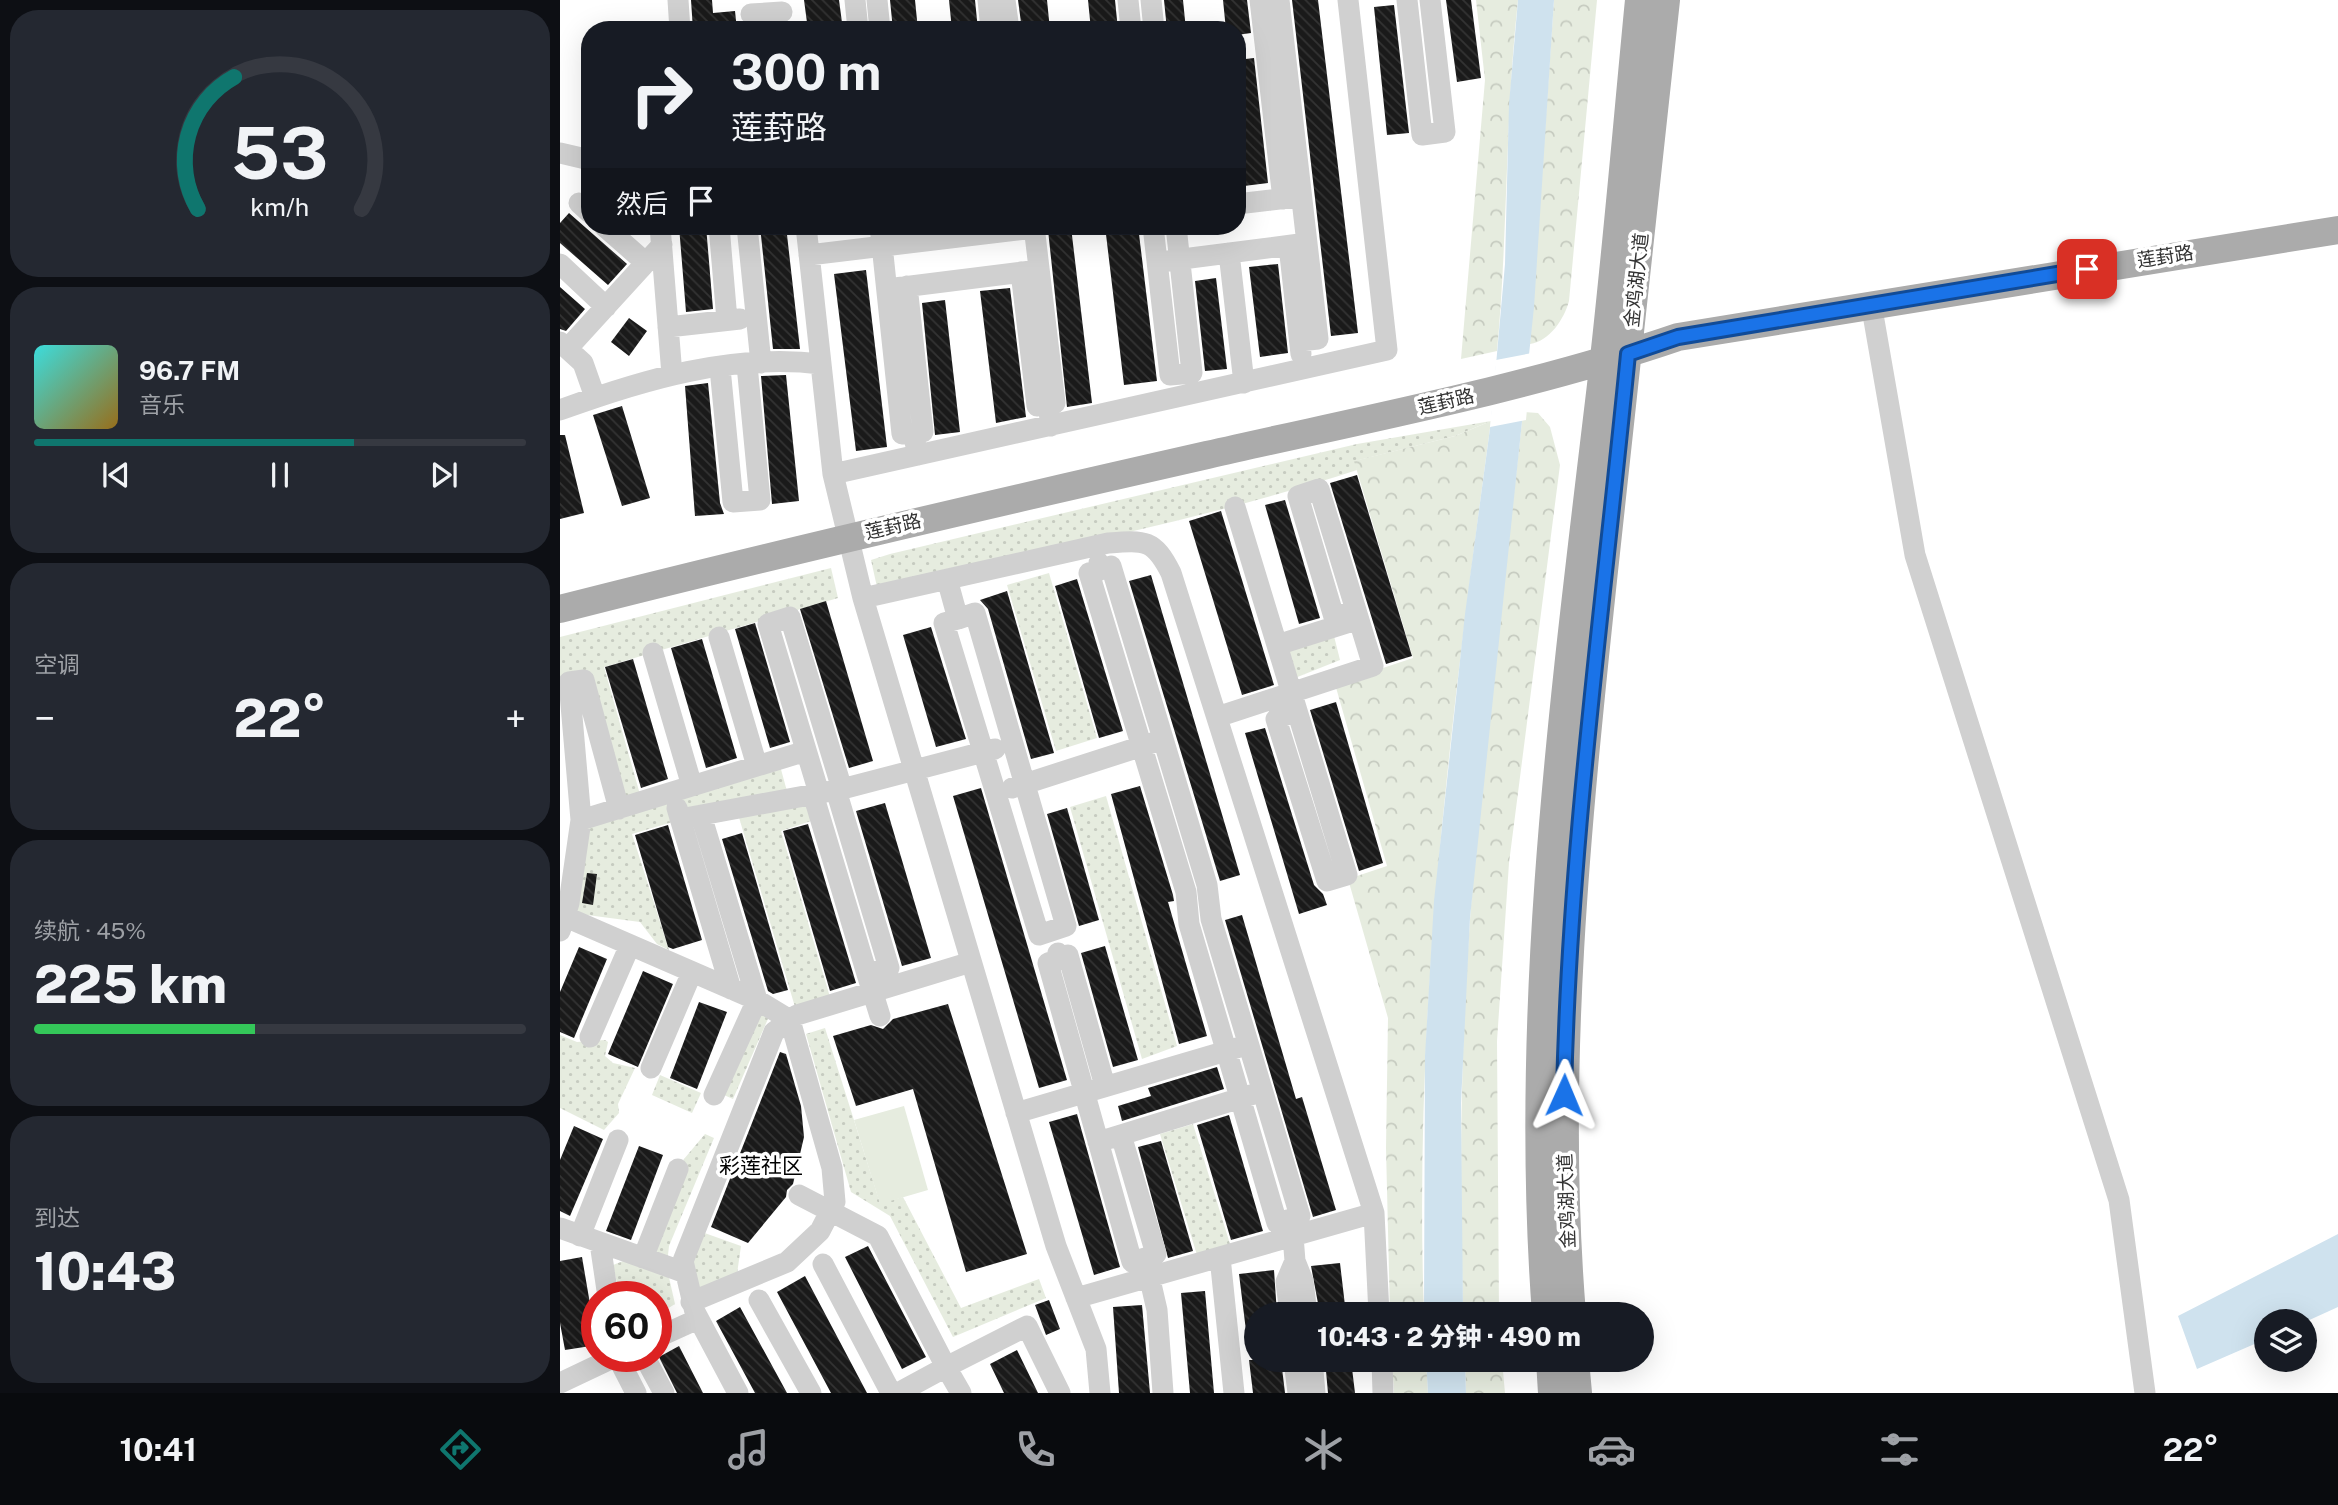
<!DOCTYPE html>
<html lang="zh">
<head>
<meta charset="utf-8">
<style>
	:root { --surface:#171b24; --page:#242831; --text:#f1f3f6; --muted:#9ea1a6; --line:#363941; --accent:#0f766e }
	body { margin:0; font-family:"Public Sans","Noto Sans SC",sans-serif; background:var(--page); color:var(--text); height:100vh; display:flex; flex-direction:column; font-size:26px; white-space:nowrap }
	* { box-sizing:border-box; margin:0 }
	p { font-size:23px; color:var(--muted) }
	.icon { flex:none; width:38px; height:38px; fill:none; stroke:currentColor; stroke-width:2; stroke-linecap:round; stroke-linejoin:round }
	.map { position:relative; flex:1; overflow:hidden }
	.drawer { display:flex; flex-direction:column; gap:10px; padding:10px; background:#0d0f14; width:560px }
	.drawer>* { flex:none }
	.hud { position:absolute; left:21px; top:21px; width:665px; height:214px; border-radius:28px; box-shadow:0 7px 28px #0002; background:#171b24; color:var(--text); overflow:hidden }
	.tools { position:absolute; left:1694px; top:1309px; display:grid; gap:14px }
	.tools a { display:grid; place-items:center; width:63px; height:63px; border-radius:50%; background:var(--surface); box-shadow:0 7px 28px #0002; font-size:35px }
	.speed { position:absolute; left:21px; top:1281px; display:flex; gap:14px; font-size:35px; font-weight:700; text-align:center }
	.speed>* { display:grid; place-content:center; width:91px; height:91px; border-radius:50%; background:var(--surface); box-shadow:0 7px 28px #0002; line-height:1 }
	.speed .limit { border:10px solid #d22; background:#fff; color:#111 }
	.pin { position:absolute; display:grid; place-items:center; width:60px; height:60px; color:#fff; margin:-30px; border-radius:14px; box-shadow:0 4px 10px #0006 }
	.me { position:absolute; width:77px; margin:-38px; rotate:1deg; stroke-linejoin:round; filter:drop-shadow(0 0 5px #0008) }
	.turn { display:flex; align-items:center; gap:24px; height:147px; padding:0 35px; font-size:32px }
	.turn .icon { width:91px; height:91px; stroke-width:2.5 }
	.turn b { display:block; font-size:49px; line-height:60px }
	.then { display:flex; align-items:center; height:66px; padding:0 35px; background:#0003; gap:14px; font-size:26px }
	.big { font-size:52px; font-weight:800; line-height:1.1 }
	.drawer .tile { flex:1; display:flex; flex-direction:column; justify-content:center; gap:10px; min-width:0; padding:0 24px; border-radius:28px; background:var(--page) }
	.drawer .dial { align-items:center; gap:0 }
	.dial svg { height:182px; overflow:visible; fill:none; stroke:var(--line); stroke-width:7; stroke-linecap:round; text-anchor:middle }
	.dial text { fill:var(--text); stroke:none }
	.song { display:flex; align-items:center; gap:21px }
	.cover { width:84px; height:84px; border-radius:10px; background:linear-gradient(135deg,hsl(180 70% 55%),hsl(40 70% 35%)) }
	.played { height:7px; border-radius:4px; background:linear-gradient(90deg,var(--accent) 65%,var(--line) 65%) }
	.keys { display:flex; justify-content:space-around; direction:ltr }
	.heat { display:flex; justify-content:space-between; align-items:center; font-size:38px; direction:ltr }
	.charge { height:10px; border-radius:5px; background:linear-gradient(90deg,#34c759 45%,var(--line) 0) }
	.trip { position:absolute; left:684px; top:1302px; width:410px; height:70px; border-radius:35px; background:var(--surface); box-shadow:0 7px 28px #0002; font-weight:800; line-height:70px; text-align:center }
	.tabs { display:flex; height:112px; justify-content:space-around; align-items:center; background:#090b0e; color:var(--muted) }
	.tabs .icon { width:49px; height:49px }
	.tabs .on { color:var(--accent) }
	.tabs b { font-size:32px; color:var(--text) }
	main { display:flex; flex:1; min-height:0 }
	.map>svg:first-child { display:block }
</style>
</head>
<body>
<main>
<section class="drawer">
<div class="tile dial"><svg viewBox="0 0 100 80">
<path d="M14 69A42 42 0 1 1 86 69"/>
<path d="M14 69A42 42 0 0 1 30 11" stroke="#0f766e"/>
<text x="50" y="56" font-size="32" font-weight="700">53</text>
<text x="50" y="72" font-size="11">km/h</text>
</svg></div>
<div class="tile">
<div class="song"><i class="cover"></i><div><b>96.7 FM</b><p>音乐</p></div></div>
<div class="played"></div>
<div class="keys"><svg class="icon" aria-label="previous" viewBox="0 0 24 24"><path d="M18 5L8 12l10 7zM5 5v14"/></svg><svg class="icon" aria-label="pause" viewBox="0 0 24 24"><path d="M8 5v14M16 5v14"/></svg><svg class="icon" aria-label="next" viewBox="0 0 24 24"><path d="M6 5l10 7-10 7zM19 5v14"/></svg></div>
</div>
<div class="tile"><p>空调</p>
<div class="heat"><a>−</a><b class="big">22°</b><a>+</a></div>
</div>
<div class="tile"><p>续航 · 45%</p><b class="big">225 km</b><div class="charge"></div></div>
<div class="tile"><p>到达</p><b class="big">10:43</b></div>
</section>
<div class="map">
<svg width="1778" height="1393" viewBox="0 0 1778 1393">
	<defs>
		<pattern id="grass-dots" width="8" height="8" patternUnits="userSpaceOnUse" patternTransform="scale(1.75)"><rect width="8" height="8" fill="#e6ecdf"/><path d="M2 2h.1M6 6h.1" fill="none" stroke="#c6cbc0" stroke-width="1.8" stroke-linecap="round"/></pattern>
		<pattern id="forest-crowns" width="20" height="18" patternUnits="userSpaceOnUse" patternTransform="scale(1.75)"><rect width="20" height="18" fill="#e6ecdf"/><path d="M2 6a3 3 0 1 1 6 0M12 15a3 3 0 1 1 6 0" fill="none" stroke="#c6cbc0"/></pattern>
		<pattern id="building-back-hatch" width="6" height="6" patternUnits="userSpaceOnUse" patternTransform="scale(1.75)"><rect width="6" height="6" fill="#1a1a1a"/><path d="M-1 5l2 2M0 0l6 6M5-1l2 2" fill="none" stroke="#333"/></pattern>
	</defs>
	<rect width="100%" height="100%" fill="#fff"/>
	<path fill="url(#grass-dots)" d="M931 421 895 436 795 461 797 470C641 521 478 552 317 587L311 560 330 554 797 444Z
		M271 568 278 598 44 667 81 798 60 805 25 678 0 679V637Z
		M489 573 537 738 496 751 447 585Z
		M774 636 780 660 730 680 723 653Z
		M219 762 228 795 123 815 116 793Z
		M109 795 116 821 72 834 109 950 97 944 80 922 12 913 25 822Z
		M546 796 617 1046 582 1059 510 807Z
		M248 799 254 820 221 831 270 997 235 1007 178 814Z
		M196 1005 211 1012 173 1099 157 1092Z
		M265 1028 320 1203 343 1197 401 1308 479 1279 486 1298 393 1337 330 1216 291 1192 246 1034Z
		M0 1035 17 1042 45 1040 48 1042 45 1056 53 1063 75 1068 58 1104 59 1113 44 1130 0 1108Z
		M100 1075 141 1093 132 1113 92 1095Z
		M633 1124 670 1244 637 1255 600 1134Z
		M145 1134 154 1138 109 1246 107 1264 86 1256 124 1159Z
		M139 1231 181 1246 176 1281 134 1299 131 1248Z
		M71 1258 108 1273 115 1304 96 1316V1297H60L53 1265Z"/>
	<path fill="url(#forest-crowns)" d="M916 0H958C945 117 948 234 937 351L901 359 925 80Z
		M994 0H1037L1009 301C1004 319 990 341 970 344Z
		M963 412 978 413 990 427 1000 465 949 863 937 1041 939 1314H903C900 1198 900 1081 907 965 918 780 943 596 963 412Z
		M931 421C891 717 853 1014 864 1314H830L826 1148 828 1018 788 879 827 866 775 684 853 658 794 461 895 436Z
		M832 1360H866L868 1393H834Z
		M905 1360H942L945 1393H906Z"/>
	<path fill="#e6ecdf" d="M344 1106 368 1190 320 1204 294 1120Z"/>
	<path fill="#cfe2ee" d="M958 0H994L974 307 910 918 901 1103 903 1314H864L865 1056 874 901 905 614 931 421 945 264 949 104Z
		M1778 1234V1307L1745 1322 1706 1321V1339L1637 1369 1618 1316Z
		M866 1360H905L906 1393H868Z"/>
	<path fill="#fff" d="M972 353 966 420 930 427 936 360Z"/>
	<path fill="url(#building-back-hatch)" d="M131 0H152L153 13 175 11 177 30H133Z
		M244 0H279L283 30H248Z
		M330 0H355L358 30H333Z
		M389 0H415L418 30H392Z
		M458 0H487L490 30H462Z
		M528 0H555L558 30H531Z
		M604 0H623L626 30H607Z
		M663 0H687L691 33 677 35V30H666Z
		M732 0H758L798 333 771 336Z
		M886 0H911L921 78 897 82Z
		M834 5 849 133 827 135 814 7Z
		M694 58 708 183 684 186 677 128V60Z
		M9 213 67 264 48 285 0 243V223Z
		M119 226H146L153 309 126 312Z
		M200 226H226L240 349H213Z
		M545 226H578L597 381 564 385Z
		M511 227 532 403 507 407 488 230Z
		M718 264 728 353 700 357 689 267Z
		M306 270 327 447 296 451 274 274Z
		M656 278 667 369 645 371 635 281Z
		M0 287 25 309 6 331 0 329Z
		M450 288 466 417 436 423 420 291Z
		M385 300 400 432 375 435 362 303Z
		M69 318 87 331 69 356 51 342Z
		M226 375 239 501 212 504 201 376Z
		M148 383 160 503 164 514 135 516 125 386Z
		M62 406 90 498 62 506 33 415Z
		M0 435H5L24 513 0 519Z
		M797 475 852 656 826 664 770 483Z
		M725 500 760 618 739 624 705 505Z
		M661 511 714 685 682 695 629 521Z
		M591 575 680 875 660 881 569 581Z
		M517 579 563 731 539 738 495 586Z
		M447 591 494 753 471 759 428 609 420 600Z
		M266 601 313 761 289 768 240 609Z
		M195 623 230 742 210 748 175 629Z
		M371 627 406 739 376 747 343 635Z
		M142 639 177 758 146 768 111 648Z
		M73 659 108 779 81 788 45 667Z
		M776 702 823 863 799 871 750 710Z
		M705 728 754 885 763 894 767 905 739 914 685 733Z
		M580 786 613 895 614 901 608 902 647 1036 619 1044 551 794Z
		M421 788 507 1080 479 1088 393 796Z
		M325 803 371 958 342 966 296 811Z
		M507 808 539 920 519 926 487 814Z
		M248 824 296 983 270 991 223 831Z
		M108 825 142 940 113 949 108 947 75 835Z
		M182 833 228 990 213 994 208 991 162 839Z
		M27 873 37 874 33 905 22 903Z
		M682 915 736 1099 742 1097 776 1210 753 1217 665 920Z
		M545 946 578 1060 553 1067 521 953Z
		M19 947 47 959 14 1038 0 1032V992Z
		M83 971 113 984 78 1067 48 1054Z
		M139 1002 167 1012 137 1089 110 1078Z
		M388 1004 467 1254 406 1272 353 1089 296 1106 273 1036 311 1025 323 1029 333 1019Z
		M220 1052 226 1054 241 1106 244 1137 233 1184 227 1190 226 1197 188 1243 151 1227Z
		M657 1067 664 1089 562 1121 558 1106 591 1096 588 1088Z
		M517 1114 560 1267 534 1275 489 1122Z
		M669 1115 703 1231 671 1240 637 1125Z
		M14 1126 43 1139 10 1216 0 1211V1160Z
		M601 1141 633 1251 608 1258 578 1147Z
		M79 1146 103 1155 71 1240 46 1231Z
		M308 1246 366 1357 342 1369 285 1257Z
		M22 1257 37 1345 5 1350 0 1323V1261Z
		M780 1263 786 1314H760L751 1266Z
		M714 1270 717 1314H696V1347H688L679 1274Z
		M245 1276 307 1393H271L217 1292Z
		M645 1291 654 1393H630L621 1293Z
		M489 1300 500 1329 486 1335 475 1305Z
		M582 1305 590 1393H559L553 1307Z
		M180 1307 227 1393H195L156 1321Z
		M119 1346 143 1393H117L99 1357Z
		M457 1350 478 1393H444L430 1364Z
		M689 1360H721L725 1393H693Z
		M765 1360H791L795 1393H768Z"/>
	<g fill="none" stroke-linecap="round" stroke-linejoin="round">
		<path stroke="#d0d0d0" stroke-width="21" d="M118 0 120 30
			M295 0 298 30
			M317 0 320 30
			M428 0 431 30
			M445 0 449 30
			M568 0 571 30
			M591 0 594 30
			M700 0 723 199
			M719 0 758 339 740 341
			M788 0 827 350 273 474 303 598 548 543C585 540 594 539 611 573L814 1213 819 1314
			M847 0 862 135 885 132 870 0
			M191 14 222 12
			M0 153 30 160
			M19 203 30 213
			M677 204 736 197
			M44 226 86 263
			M100 226 112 375
			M159 226 167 320
			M187 226 201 363
			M246 226 273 474
			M320 226 342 434 353 433 358 455
			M474 226 495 403 488 404 491 426
			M593 226 610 375 632 373 616 226
			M729 246 741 354
			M669 253 684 383
			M249 255 474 228
			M607 261 747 243
			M0 264 46 307
			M461 272 477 406 488 404
			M347 286 363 432 353 433
			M335 288 479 270
			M1311 303 1355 555 1559 1200 1585 1393
			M108 327 180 319
			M0 342 23 363 35 397
			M8 348 102 245
			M160 368 173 502 200 500 187 365
			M0 410C82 380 172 353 261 364
			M675 507 787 875 767 881 716 719 737 711
			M539 563 540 570 529 573 626 892 629 924 717 1223 728 1220
			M540 570 551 566 647 885 651 919 740 1216 728 1220 733 1236 735 1261
			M387 579 398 619 415 613 506 926 479 935 384 623 398 619
			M303 598 496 1246 536 1349 540 1393
			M159 637 197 766
			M717 645 793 621
			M93 653 132 786
			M657 717 813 666 759 489 738 496 774 617 796 610
			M452 788 595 742
			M276 790 329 968 307 974 320 1016
			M259 793 208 624 230 617 282 789
			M253 794 307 974
			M117 808 171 989
			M59 809 24 680 9 682 21 820 246 751
			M120 819 282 789 435 749
			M6 917 197 1000 154 1095
			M0 931 9 903 21 820
			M498 953 500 959 508 955 545 1086
			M500 959 488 963 572 1262 585 1258 597 1310 603 1393
			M30 1037 70 945
			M91 1068 132 972
			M456 1113 680 1047
			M561 1135 596 1254 585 1258
			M538 1142 694 1094
			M239 1195 318 1236 386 1367 467 1326 500 1393
			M0 1228 123 1272
			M20 1236 58 1140
			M40 1243 48 1297
			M660 1257 674 1393
			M83 1258 118 1169
			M263 1264 331 1393
			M516 1298 814 1213
			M199 1300 251 1393
			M131 1302 227 1262 260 1231 275 1202 272 1168 230 1020 197 1000 141 815
			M730 1314 726 1282 735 1261 743 1281 747 1314
			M96 1338 138 1319
			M57 1356 76 1393
			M84 1356 104 1393
			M734 1360 738 1393
			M752 1360 755 1393
			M822 1360 823 1393
			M0 1383 57 1356
			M178 1393 135 1312 123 1261 214 1032 237 1015 411 962
			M338 1393 386 1367 401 1393"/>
		<path stroke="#ababab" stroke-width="28" d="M0 609C215 554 431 504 647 455 805 419 966 389 1118 337L1778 230
			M986 1314C963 1010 1003 704 1039 402 1055 269 1066 134 1079 0
			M1012 1314C992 1069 1017 824 1043 580 1064 387 1085 193 1106 0
			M990 1360 992 1393
			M1015 1360 1018 1393"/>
	</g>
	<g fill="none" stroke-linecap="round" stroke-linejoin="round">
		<defs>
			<path id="route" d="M1004 1095C1009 847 1044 601 1068 354L1118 337 1527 269"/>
		</defs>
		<use href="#route" stroke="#114b97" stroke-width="18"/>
		<use href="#route" stroke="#1a73e8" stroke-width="12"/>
	</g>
	<g text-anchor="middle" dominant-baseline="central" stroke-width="7" stroke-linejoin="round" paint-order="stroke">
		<g font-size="19" fill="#333" stroke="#fff">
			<text transform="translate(1605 256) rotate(-9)">莲葑路</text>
			<text transform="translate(1076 280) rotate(-84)">金鸡湖大道</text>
			<text transform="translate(886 401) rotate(-13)">莲葑路</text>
			<text transform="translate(333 526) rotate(-13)">莲葑路</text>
			<text transform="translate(1006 1201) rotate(-92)">金鸡湖大道</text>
		</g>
		<g font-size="21" fill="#000" stroke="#fff">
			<text x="201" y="1165">彩莲社区</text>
		</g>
	</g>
</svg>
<div class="tools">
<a><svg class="icon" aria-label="layers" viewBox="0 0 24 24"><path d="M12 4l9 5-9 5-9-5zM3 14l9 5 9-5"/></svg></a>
</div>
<div class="speed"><div class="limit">60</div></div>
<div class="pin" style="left:1527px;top:269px;background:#d93025"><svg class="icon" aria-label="arrive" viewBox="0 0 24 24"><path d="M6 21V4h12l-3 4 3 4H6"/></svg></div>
<svg class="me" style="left:1004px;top:1095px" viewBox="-20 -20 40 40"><path d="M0-17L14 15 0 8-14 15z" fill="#1a73e8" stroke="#fff" stroke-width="4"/></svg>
<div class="trip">10:43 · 2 分钟 · 490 m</div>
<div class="hud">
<div class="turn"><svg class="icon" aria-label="right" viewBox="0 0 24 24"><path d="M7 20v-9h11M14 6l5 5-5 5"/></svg><div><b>300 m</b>莲葑路</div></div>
<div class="then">然后<svg class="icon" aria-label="arrive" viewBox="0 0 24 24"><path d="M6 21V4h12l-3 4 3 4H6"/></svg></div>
</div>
</div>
</main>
<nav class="tabs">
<b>10:41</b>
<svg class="icon on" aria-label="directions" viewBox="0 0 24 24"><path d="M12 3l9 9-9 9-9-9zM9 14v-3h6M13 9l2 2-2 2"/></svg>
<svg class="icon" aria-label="music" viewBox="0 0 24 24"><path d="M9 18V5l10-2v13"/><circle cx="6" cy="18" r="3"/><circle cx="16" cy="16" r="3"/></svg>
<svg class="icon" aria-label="phone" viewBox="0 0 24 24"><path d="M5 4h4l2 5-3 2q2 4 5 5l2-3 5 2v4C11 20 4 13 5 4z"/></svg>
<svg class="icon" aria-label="climate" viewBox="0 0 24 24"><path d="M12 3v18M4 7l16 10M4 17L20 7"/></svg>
<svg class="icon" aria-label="car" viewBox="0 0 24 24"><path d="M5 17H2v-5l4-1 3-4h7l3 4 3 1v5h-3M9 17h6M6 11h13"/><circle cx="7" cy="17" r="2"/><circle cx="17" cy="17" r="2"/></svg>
<svg class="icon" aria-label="filters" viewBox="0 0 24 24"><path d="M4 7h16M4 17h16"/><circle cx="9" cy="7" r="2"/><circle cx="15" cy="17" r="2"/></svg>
<b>22°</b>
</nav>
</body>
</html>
